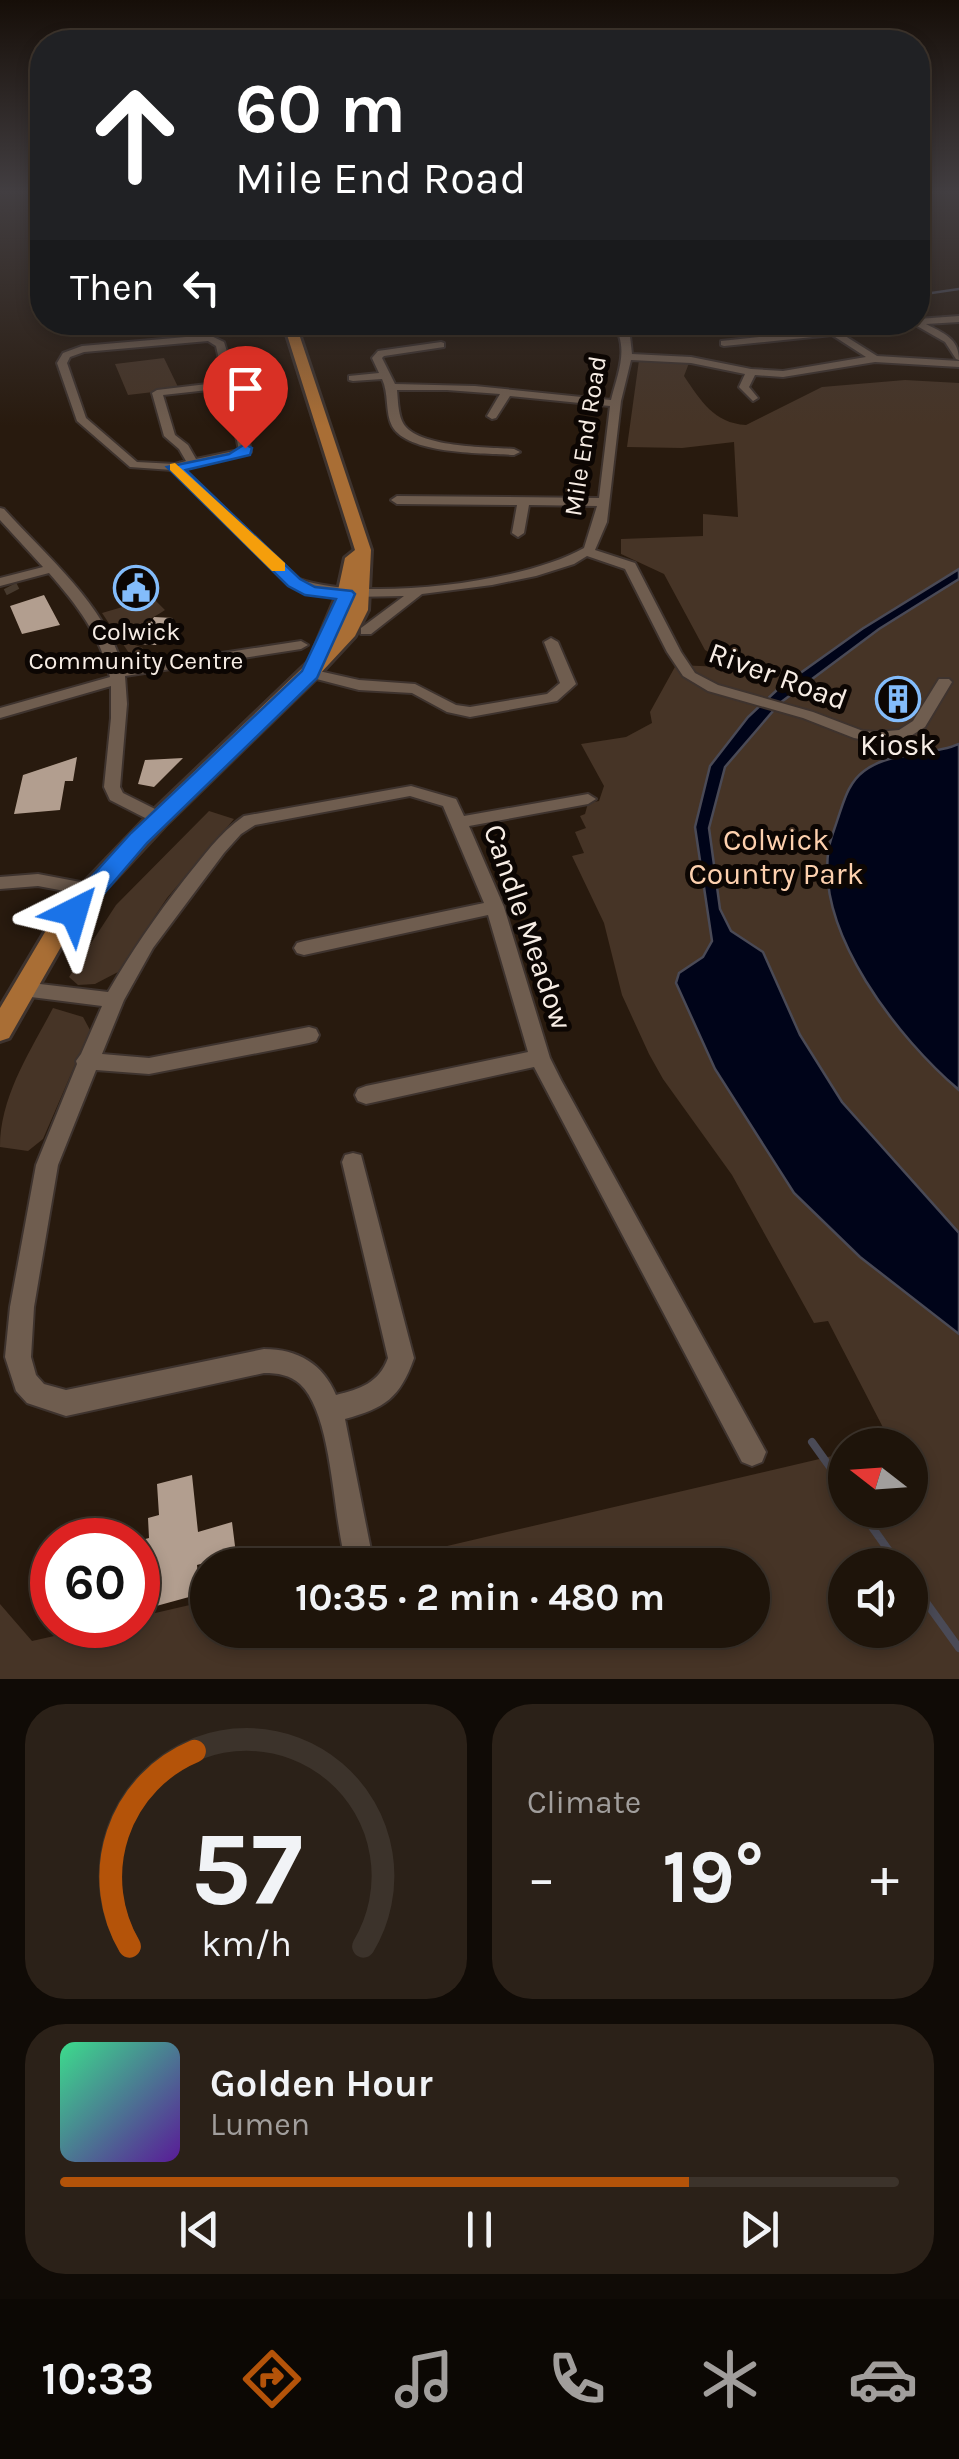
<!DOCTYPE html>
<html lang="en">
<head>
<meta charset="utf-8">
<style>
	:root { --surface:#1e140a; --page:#2b2118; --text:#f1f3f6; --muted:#a19e9c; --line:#3c332b; --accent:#b45309 }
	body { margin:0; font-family:Karla,sans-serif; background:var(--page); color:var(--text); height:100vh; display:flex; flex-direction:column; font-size:38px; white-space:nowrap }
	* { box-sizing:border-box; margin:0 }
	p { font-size:32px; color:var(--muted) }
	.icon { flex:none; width:55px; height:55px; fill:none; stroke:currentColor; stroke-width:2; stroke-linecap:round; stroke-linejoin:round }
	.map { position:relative; height:1679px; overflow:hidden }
	.drawer { display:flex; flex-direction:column; gap:25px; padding:25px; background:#100b06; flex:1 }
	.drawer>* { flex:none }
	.hud { position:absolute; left:30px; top:30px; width:900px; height:305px; border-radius:40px; box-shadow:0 5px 15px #0003,0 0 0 2px var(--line); background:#202124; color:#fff; overflow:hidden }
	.needle { width:65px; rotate:287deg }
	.controls { position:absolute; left:828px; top:1428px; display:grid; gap:20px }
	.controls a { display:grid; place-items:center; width:100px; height:100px; border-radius:50%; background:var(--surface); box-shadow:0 5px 15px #0003,0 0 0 2px var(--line); font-size:50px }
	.speed { position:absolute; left:30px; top:1518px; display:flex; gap:20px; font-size:50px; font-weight:700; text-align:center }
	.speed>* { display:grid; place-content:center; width:130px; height:130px; border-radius:50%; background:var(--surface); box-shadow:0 5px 15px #0003,0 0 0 2px var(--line); line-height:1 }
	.speed .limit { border:15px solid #d22; background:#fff; color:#111 }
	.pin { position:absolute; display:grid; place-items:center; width:85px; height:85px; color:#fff; margin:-102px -42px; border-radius:50% 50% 50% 0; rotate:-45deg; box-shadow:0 0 10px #0007 }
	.pin .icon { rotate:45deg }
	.me { position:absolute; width:110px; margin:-55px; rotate:40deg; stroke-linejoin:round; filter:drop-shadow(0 0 8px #0008) }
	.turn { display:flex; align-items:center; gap:35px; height:210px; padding:0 40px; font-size:45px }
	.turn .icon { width:130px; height:130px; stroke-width:2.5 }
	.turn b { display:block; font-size:70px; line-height:85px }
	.then { display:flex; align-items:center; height:95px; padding:0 40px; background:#0003; gap:20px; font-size:38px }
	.big { font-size:75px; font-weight:700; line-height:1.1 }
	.drawer .widget { flex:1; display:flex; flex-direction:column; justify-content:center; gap:15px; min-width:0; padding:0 35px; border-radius:40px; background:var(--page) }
	.drawer .dial { align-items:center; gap:0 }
	.dial svg { height:260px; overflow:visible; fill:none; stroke:var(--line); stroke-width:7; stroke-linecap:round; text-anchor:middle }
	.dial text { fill:var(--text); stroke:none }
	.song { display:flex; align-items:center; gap:30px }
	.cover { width:120px; height:120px; border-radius:15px; background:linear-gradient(135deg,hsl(150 70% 55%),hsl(270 70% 35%)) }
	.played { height:10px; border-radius:5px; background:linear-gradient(90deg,var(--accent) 75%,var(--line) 75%) }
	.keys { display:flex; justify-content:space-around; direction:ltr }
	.heat { display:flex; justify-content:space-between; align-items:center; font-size:55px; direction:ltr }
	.drawer .tiles { flex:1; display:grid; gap:25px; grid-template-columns:1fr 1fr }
	.widget:last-child { grid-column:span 2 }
	.trip { position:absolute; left:190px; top:1548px; width:580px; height:100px; border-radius:50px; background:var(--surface); box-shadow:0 5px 15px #0003,0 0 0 2px var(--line); font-weight:700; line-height:100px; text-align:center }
	.tab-bar { display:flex; height:160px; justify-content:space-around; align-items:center; background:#0c0804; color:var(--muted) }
	.tab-bar .icon { width:70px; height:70px }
	.tab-bar .active { color:var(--accent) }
	.tab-bar b { font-size:45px; color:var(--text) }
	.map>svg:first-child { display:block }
</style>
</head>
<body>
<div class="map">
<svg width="959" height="1679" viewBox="0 0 959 1679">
	<rect width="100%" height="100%" fill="#281a0e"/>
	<path fill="#463426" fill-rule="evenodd" d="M164 358 179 389 128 395 115 364Z
		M639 360 689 363 684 376C701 401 714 423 746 425L822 387 905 380 959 383V569L931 588 959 578V1679H0V1604L32 1641 103 1625H138V1617L207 1601 208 1630H752V1565H366L845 1453V1510H910V1445H878L890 1441 828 1321 814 1323 732 1175 663 1079 649 1054 622 995 604 923 572 856 584 853 575 832 586 828 580 816 585 814 588 803 599 801 604 786 581 744 626 737 652 723 650 712 676 665 725 667 727 663 705 650 664 574 621 554V539L703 536V514L738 517 734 442 682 448 627 447ZM845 1565H910V1630H845Z
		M153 598 165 610C151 620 135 623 135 645L143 648 140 657 131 656 102 613Z
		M209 811 234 819 167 898 118 972 95 984 78 985 69 977 116 905Z
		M53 1008 83 1017 90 1030 43 1139 28 1151 0 1147C0 1096 30 1052 53 1008Z"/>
	<path fill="#000419" stroke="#4a4a56" stroke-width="2.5" d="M959 569V579L879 629 780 703 725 767 709 828 720 909 731 931 763 952 800 1035 842 1102 959 1233V1334L860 1257 794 1193 715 1069 676 983 679 973 703 957 712 941 695 827 710 766 748 717 778 689 862 629Z
		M959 744V1090C899 1039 814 932 829 847 831 837 835 828 838 818 844 801 848 783 864 771 890 751 929 757 959 744Z"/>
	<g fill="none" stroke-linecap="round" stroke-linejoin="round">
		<path stroke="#4a4a56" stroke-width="2.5" d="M918 295 959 289
			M675 328 716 322"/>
		<path stroke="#4a4a56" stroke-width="8" d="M812 1442 845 1488
			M860 1510 899 1565
			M910 1580 959 1648"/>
	</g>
	<path fill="#b29e8f" d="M44 595 60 625 22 634 10 606Z
		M154 617 173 618 156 645 137 644Z
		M77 757 73 781H65L60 810 14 814 23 775Z
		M183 758 154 787 138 784 145 760Z
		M192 1475 198 1532 232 1522 236 1554 197 1565 200 1594 149 1608 148 1598 138 1594V1541L149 1538 148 1518 159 1515 157 1484Z"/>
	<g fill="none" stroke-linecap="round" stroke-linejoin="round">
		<path stroke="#473a2e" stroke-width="14" stroke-dasharray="14 6" stroke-linecap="butt" d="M10 586 13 592"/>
		<defs>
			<path id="minor" d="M959 316V322L926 324C943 333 959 338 959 360L956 359 945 342 910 322H918V319Z
				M612 322H621L630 336 632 354 691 357 751 369 783 371 866 357 832 335 724 346 721 345V341L834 329 877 356 959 361V367L875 362 783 377 755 375 749 387 758 398 753 401 739 387 745 374 691 363 631 360 621 401 607 522 595 550 635 563 681 652 695 673 718 685 813 712 863 731 877 732 899 730 913 721 939 679H949L952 682 925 727 909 737 877 742 854 738 803 718 708 691 683 676 667 652 625 569 587 556 574 564 536 576 492 585 422 594 371 634H361V628L404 596 351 597 316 594 289 585 172 470 130 467 77 421 57 363 63 353 82 346 209 335 224 342 237 384 251 452 183 469 299 579C365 602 523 583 584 548L597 506 529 505 524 533 518 537 512 533 517 505 397 504 391 500 397 496 599 498 610 406 510 396 496 418 492 419 487 416 500 394 447 390H397C398 400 398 412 402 421 413 448 489 447 514 449L520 452 514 455C485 453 408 455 392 426 385 413 389 393 382 379L353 381 349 380V376L379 373 372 358 378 351 441 342 444 343V347L384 356 382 358 395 384 475 386 611 400C618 372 630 347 612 322ZM208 341 216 346 224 382 157 390 152 393 164 436 179 449 186 461 175 464 137 462 86 418 67 363 70 357 84 352ZM226 388 239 450 196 459 188 445 175 435 163 395Z
				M0 508 4 509C47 557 105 604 123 668L301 641 308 645 301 649 125 676 127 704 120 787 123 793 165 814 168 818 165 822H153L110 800 104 787 111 718V686L0 718V708L110 677C100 635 77 605 49 573L0 586V578L43 567 0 520Z
				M551 638 558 642 576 684 557 701 470 717 447 712 412 693 359 690 305 676 303 673 310 669 359 680 415 684 456 705 470 707 547 694 560 683 544 642Z
				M411 786 456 799 464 816 588 794 596 799 588 804 469 826 504 907 550 1058 561 1080 766 1452 762 1462 752 1466 742 1462 534 1067 366 1104 358 1101 355 1095 358 1089 366 1086 528 1052 488 915 304 955 297 953 294 948 297 943 304 941 484 903 443 806 410 796 255 825 241 834 224 853 153 948 124 1000 102 1054 149 1058 309 1027 316 1029 319 1035 316 1041 309 1043 149 1074 96 1070 58 1165 34 1307 31 1357 36 1375 44 1384 66 1390 264 1349C298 1349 323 1364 336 1395 360 1389 379 1383 388 1358L342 1162 345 1155 353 1153 361 1155 414 1358C400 1398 385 1408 345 1419L373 1560 371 1565H347C332 1520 334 1416 300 1384 290 1375 278 1373 264 1373L66 1416 27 1403 16 1391 5 1357 10 1307 36 1165 77 1064 76 1061 81 1054 102 1006 23 996 16 994 13 989 16 984 23 982 108 992C131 952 156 916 184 880 203 857 219 833 244 816Z
				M38 874 91 884 100 890 91 896 38 886 0 889V877Z"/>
			<path id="major" d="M283 322H295L371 550 368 610 355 636 317 677 167 823 99 896 66 938 9 1038 0 1041V1008L48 927 83 884 151 813 317 654 314 650 337 595 345 558 355 550Z"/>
		</defs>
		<use href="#minor" stroke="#3e332e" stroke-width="4"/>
		<use href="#major" stroke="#3e332e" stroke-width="6"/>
		<use href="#minor" fill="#6f5d4f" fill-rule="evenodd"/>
		<use href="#major" fill="#a96e35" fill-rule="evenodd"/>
	</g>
	<linearGradient id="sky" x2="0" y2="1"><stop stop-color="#160e08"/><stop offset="0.45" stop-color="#423e41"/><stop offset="1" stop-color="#423e41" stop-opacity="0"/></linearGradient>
	<rect width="959" height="426" fill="url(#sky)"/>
	<path fill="#1a73e8" stroke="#114b97" stroke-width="2.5" d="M245 444 252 448 250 455 186 470 300 579 315 587 352 591 355 594 317 678 147 843 83 918H65L62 912 65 906 131 833 302 671 336 599 305 595 288 586 167 467 229 454Z"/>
	<path fill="#f59e0b" d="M175 463 285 563V571H272L170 470V464Z"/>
	<defs>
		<symbol id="civic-ring" viewBox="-11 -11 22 22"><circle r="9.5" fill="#0c0603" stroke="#83bcfb" stroke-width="1.5"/><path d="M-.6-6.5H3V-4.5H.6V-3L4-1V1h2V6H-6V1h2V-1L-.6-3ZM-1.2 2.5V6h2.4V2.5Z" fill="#83bcfb"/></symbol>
		<symbol id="building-ring" viewBox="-11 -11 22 22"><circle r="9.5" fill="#0c0603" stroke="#83bcfb" stroke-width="1.5"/><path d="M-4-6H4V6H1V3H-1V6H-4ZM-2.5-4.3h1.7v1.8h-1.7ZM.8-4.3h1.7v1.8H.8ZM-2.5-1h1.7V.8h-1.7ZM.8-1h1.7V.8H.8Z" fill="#83bcfb"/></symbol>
	</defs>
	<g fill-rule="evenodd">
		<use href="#civic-ring" x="111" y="563" width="50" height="50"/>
		<use href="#building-ring" x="873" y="674" width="50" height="50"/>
	</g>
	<g text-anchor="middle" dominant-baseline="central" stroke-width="10" stroke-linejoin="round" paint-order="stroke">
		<g font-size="25" fill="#f7ede5" stroke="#0c0603">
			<text transform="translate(585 436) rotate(-81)">Mile End Road</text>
		</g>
		<g font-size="25" fill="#f7ede5" stroke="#0c0603">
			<text x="136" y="631">Colwick<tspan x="136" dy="29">Community Centre</tspan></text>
		</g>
		<g font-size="30" fill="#f7ede5" stroke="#0c0603">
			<text transform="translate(778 676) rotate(20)">River Road</text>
			<text transform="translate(528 927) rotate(71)">Candle Meadow</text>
		</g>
		<g font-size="30" fill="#f7ede5" stroke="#0c0603">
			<text x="898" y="745">Kiosk</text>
		</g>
		<g font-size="30" fill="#fdd0ae" stroke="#0c0603">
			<text x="776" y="840">Colwick<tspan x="776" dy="34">Country Park</tspan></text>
		</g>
	</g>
</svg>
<div class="controls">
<a><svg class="needle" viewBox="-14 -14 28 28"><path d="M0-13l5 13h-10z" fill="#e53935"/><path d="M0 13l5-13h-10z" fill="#a19e9c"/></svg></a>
<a><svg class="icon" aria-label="sound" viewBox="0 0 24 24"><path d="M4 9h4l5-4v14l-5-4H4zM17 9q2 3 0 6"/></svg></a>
</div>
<div class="speed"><div class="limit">60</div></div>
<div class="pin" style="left:245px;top:448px;background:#d93025"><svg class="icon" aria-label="arrive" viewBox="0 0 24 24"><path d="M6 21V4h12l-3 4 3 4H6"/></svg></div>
<svg class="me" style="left:74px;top:912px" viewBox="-20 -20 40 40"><path d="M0-17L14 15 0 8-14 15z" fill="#1a73e8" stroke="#fff" stroke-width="4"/></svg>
<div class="trip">10:35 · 2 min · 480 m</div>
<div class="hud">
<div class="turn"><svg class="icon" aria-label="ahead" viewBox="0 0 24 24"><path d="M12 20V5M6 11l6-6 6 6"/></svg><div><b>60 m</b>Mile End Road</div></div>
<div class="then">Then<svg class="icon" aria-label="left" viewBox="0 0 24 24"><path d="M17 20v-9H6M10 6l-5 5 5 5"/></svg></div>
</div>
</div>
<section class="drawer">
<div class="tiles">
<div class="widget dial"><svg viewBox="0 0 100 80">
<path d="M14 69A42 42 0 1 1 86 69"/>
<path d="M14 69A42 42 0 0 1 34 9" stroke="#b45309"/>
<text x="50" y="56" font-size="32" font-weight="700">57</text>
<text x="50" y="72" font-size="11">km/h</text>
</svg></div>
<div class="widget"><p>Climate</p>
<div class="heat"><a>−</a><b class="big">19°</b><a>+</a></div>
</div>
<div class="widget">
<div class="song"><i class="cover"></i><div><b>Golden Hour</b><p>Lumen</p></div></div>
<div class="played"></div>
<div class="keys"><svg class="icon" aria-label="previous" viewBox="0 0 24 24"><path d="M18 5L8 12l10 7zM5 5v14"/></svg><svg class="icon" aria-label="pause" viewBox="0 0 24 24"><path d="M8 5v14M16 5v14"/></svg><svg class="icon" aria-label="next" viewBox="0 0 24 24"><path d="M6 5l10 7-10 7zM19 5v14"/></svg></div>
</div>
</div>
</section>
<nav class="tab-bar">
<b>10:33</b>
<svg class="icon active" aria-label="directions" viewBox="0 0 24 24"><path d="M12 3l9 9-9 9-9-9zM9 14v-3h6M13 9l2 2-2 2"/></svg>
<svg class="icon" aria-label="music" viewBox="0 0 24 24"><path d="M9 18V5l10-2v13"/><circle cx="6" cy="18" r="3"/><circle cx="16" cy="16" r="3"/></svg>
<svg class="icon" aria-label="phone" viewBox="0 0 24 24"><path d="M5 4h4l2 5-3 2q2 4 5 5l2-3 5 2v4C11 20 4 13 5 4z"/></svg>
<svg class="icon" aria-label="climate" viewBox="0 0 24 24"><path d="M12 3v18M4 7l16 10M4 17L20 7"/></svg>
<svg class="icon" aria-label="car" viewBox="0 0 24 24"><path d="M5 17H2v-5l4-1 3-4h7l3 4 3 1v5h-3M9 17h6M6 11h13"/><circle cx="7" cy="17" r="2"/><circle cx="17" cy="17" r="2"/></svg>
</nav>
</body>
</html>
